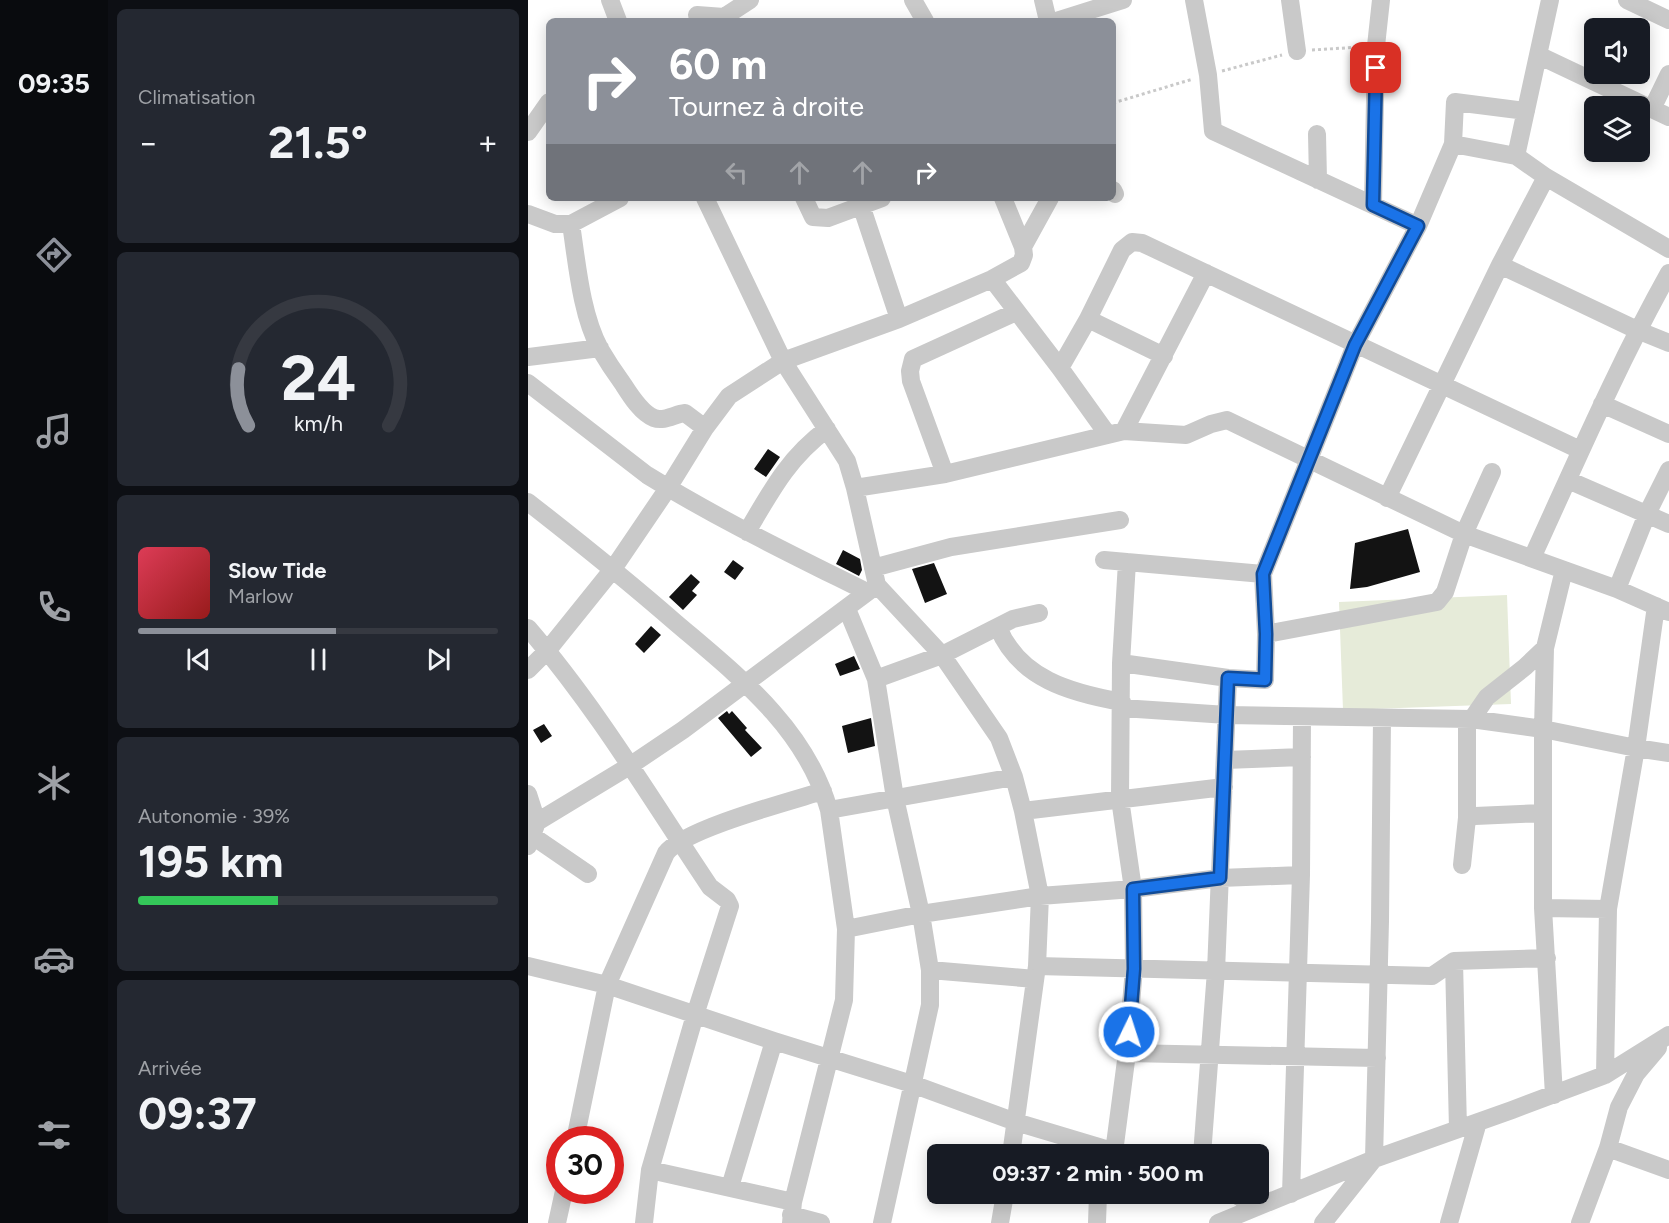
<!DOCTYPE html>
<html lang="fr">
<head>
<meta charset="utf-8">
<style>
	:root { --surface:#171b24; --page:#242831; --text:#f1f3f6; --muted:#9ea1a6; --line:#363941; --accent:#8c9099 }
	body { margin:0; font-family:Figtree,sans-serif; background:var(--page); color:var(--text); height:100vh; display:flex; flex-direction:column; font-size:22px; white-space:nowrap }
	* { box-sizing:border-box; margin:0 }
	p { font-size:20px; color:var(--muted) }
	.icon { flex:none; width:33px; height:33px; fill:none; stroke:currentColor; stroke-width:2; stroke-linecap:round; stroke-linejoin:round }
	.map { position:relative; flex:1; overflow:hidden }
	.side { display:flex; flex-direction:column; gap:9px; padding:9px; background:#0d0f14; width:420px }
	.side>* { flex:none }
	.top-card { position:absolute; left:18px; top:18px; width:570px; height:183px; border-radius:9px; box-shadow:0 3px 15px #0003; background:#8c9099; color:#fff; overflow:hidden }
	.buttons { position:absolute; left:1056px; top:18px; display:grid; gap:12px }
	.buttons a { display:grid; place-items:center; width:66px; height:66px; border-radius:9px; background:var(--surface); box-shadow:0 3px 15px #0003; font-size:30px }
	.speed { position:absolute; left:18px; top:1126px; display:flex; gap:12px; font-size:30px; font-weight:700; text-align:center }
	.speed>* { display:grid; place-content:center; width:78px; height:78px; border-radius:50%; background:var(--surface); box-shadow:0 3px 15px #0003; line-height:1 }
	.speed .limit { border:9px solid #d22; background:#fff; color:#111 }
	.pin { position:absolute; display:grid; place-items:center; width:51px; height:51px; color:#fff; margin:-26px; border-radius:12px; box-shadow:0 3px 9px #0006 }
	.me { position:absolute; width:66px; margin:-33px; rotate:4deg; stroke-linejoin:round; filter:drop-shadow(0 0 4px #0008) }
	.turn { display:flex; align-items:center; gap:21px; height:126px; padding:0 24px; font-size:27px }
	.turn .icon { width:78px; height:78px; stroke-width:2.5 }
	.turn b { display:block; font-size:42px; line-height:51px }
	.lanes { display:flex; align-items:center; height:57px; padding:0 24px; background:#0003; justify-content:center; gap:30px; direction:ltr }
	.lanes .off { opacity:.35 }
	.big { font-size:45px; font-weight:700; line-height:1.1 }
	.side .widget { flex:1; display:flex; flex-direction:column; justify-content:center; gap:9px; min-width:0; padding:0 21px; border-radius:9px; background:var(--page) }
	.side .dial { align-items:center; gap:0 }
	.dial svg { height:156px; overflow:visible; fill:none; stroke:var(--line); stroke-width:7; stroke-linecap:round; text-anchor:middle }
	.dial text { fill:var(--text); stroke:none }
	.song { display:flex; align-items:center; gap:18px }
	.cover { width:72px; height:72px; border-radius:9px; background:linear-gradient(135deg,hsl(350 70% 55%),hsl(0 70% 35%)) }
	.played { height:6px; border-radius:3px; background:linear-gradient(90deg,var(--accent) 55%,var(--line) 55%) }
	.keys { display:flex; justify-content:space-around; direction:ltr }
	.heat { display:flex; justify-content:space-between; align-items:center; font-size:33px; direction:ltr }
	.charge { height:9px; border-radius:4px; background:linear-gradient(90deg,#34c759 39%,var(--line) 0) }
	.trip { position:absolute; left:399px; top:1144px; width:342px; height:60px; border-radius:9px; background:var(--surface); box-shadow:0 3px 15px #0003; font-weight:700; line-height:60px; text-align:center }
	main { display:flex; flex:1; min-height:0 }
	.tabs { display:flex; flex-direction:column; width:108px; justify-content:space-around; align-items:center; background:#090b0e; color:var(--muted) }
	.tabs .icon { width:42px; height:42px }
	.tabs .selected { color:var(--accent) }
	.tabs b { font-size:27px; color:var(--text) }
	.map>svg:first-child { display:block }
</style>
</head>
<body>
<main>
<nav class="tabs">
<b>09:35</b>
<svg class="icon selected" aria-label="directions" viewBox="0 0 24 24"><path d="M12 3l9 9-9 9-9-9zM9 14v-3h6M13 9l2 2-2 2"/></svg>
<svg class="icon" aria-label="music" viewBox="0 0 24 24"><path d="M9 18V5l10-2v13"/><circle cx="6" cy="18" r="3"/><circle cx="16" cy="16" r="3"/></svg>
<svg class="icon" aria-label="phone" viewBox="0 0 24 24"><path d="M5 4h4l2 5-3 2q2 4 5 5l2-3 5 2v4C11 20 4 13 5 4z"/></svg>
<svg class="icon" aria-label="climate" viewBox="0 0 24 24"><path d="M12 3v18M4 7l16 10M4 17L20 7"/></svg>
<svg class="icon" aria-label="car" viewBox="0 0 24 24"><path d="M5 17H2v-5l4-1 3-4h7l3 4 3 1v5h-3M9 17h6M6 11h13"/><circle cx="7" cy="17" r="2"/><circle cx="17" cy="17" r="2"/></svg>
<svg class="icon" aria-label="filters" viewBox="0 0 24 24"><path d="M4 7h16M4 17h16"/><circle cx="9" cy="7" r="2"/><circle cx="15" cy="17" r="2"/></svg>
</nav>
<section class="side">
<div class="widget"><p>Climatisation</p>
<div class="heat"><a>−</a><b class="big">21.5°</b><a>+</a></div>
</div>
<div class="widget dial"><svg viewBox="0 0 100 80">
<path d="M14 69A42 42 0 1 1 86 69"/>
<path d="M14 69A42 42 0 0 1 9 40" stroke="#8c9099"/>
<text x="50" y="56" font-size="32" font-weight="700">24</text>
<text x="50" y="72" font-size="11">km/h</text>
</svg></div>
<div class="widget">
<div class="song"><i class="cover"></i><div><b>Slow Tide</b><p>Marlow</p></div></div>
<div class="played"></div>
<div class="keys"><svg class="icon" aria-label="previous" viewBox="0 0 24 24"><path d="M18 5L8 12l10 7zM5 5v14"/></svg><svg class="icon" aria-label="pause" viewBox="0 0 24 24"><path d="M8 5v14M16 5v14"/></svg><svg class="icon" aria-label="next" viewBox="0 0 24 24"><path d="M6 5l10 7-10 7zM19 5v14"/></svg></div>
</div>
<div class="widget"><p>Autonomie · 39%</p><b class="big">195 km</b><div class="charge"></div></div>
<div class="widget"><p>Arrivée</p><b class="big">09:37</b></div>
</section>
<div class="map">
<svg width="1141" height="1223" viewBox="0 0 1141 1223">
	<rect width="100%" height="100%" fill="#fff"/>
	<path fill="#e6ebd9" d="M979 595 983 704 815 710 811 602Z"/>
	<path fill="#131313" d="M240 449 252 457 238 477 226 469Z
		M880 529 892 572 839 587 822 589 827 543Z
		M315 550 332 559 334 570 331 576 308 564Z
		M205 560 216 568 207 580 196 572Z
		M406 563 419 594 397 603 384 569Z
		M163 574 172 582 164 591 169 595 155 610 141 597Z
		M123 626 133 635 116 653 107 644Z
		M326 656 332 669 312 676 307 664Z
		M199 711 201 714 204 711 219 728 217 730 234 748 223 757 190 718Z
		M343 718 347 746 320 753 314 726Z
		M16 724 24 736 13 743 5 730Z"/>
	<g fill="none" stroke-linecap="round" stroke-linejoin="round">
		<path stroke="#c9c9c9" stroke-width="3" stroke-dasharray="3 3" stroke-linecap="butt" d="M784 50 832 47
			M694 71 754 55
			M585 103 665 79"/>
		<path stroke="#c9c9c9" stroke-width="18" d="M82 0 90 21
			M385 0 397 21
			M515 0 520 21
			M666 0 680 75 685 131 890 226
			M762 0 769 51
			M1099 0 1141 20
			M169 15 196 17 222 0
			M528 21 595 0
			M1010 55 1141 117
			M1124 109 1141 74
			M0 132 21 102
			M789 134 790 180
			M925 144 988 156 1018 177 1141 249
			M988 156 1022 0
			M585 190 587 194
			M177 198 255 361 319 461 327 488 349 585 414 655 471 738 486 777 495 811 512 896 509 966 483 1155
			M276 198 285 217 300 218 354 198
			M333 205 371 319
			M845 205 848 46 853 0
			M0 214 27 224H43L92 198
			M43 224C49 263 53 314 72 349 79 361 87 373 95 384 102 395 113 413 126 418 136 422 147 414 157 413L177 428
			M495 247 522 198
			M972 265 1109 330 1141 343
			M464 279 532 368 580 435
			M560 319 636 356
			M0 357 72 348
			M532 368 560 319 594 250 604 242 614 243 1052 450
			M0 383 119 475C190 519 265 555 339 592
			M1074 404 1141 434
			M596 431 678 273
			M417 474 383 381 382 371 385 359 488 312
			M1040 480 1141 524
			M327 488 417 474 596 431 658 435 683 424 699 420 936 534 1089 589 1141 612
			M859 498 972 265 1018 177
			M0 502C50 541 100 581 148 623 209 675 278 728 301 810L318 929 316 1000 265 1202 263 1223
			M219 532C243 491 260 458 299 429
			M1004 558C1048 462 1089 366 1141 273
			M576 560 735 574
			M345 568 423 547 592 520
			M1089 589 1119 514 1141 470
			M319 609 348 679 367 798 393 914 402 970V1005L354 1223
			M470 627C491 679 543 693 594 702
			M0 628C69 708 123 799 182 887L199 900 202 906 167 1015 122 1170 116 1223
			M738 634 909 602 917 592 936 534 964 472
			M593 663 700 678 737 680 738 634 735 574 827 345 890 226 925 144 927 102 998 111
			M0 670 19 651 85 569 140 488 177 428 201 396 255 361 371 319 464 279 493 263 496 255 495 247 475 198
			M348 679 414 655 485 619 511 613
			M594 708 699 715 943 719 1015 729 1108 748 1141 753
			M697 760 774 757
			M0 794 9 822
			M301 810 486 777
			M495 811 696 787
			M939 818 947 816 1014 813
			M3 835 60 874
			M0 846 9 822 103 765 155 730 349 585
			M934 865 939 818V726L959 697 997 667 1017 648
			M1015 908 1080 909
			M318 929 393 914 512 896 605 889 692 878 773 875
			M926 961 930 1129
			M0 966 79 985 246 1041 384 1084 488 1122 598 1155
			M509 966 904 976 926 961 1019 958
			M402 970 507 979
			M599 1053 849 1058
			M1077 1075 1080 909 1108 748 1128 606
			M1026 1095 1015 908V729L1017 648 1036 570
			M47 1140 79 985 138 853C156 829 263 801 295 791
			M1080 1148 1141 1170
			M586 1152 599 1053 606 968 605 889 592 799 593 663 599 562
			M674 1155 688 971 700 678
			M122 1170 265 1202
			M202 1187 246 1041
			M706 1194 729 1207
			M763 1194 773 875 774 717
			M263 1215 293 1223
			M29 1223 36 1191
			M472 1223 477 1194
			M569 1223 570 1194
			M690 1223 846 1159 984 1110 1077 1075 1141 1035
			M795 1223 846 1159 852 921 854 718
			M921 1223 950 1122
			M1052 1223 1080 1148 1091 1107 1108 1074 1130 1048"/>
	</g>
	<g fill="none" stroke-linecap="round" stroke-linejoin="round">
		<defs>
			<path id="route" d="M601 1032 606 969 605 889 692 878 700 678 737 680 738 634 735 574 827 345 890 226 845 205 848 68"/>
		</defs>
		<use href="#route" stroke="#114b97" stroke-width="15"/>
		<use href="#route" stroke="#1a73e8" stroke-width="10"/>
	</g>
</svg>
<div class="buttons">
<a><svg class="icon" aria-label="sound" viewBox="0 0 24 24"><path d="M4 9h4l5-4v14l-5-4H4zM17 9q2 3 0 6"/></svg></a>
<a><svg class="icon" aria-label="layers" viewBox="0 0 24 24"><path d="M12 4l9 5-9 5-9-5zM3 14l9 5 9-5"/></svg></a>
</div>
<div class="speed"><div class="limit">30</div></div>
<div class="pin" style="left:848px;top:68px;background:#d93025"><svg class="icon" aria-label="arrive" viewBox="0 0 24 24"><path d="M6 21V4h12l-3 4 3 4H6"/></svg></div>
<svg class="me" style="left:601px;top:1032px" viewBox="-20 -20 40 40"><circle r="17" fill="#1a73e8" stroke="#fff" stroke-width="3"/><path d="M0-11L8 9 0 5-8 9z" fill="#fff"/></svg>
<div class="trip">09:37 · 2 min · 500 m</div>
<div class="top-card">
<div class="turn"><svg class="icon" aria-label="right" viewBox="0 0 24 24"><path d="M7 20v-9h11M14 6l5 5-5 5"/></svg><div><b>60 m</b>Tournez à droite</div></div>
<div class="lanes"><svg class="icon off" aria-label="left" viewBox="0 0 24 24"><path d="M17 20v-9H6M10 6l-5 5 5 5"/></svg><svg class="icon off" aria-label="ahead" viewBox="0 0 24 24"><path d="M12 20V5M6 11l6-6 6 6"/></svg><svg class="icon off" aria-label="ahead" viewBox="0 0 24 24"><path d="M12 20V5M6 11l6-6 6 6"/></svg><svg class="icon" aria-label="right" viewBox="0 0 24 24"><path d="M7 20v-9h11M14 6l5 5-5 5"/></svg></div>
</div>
</div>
</main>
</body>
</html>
